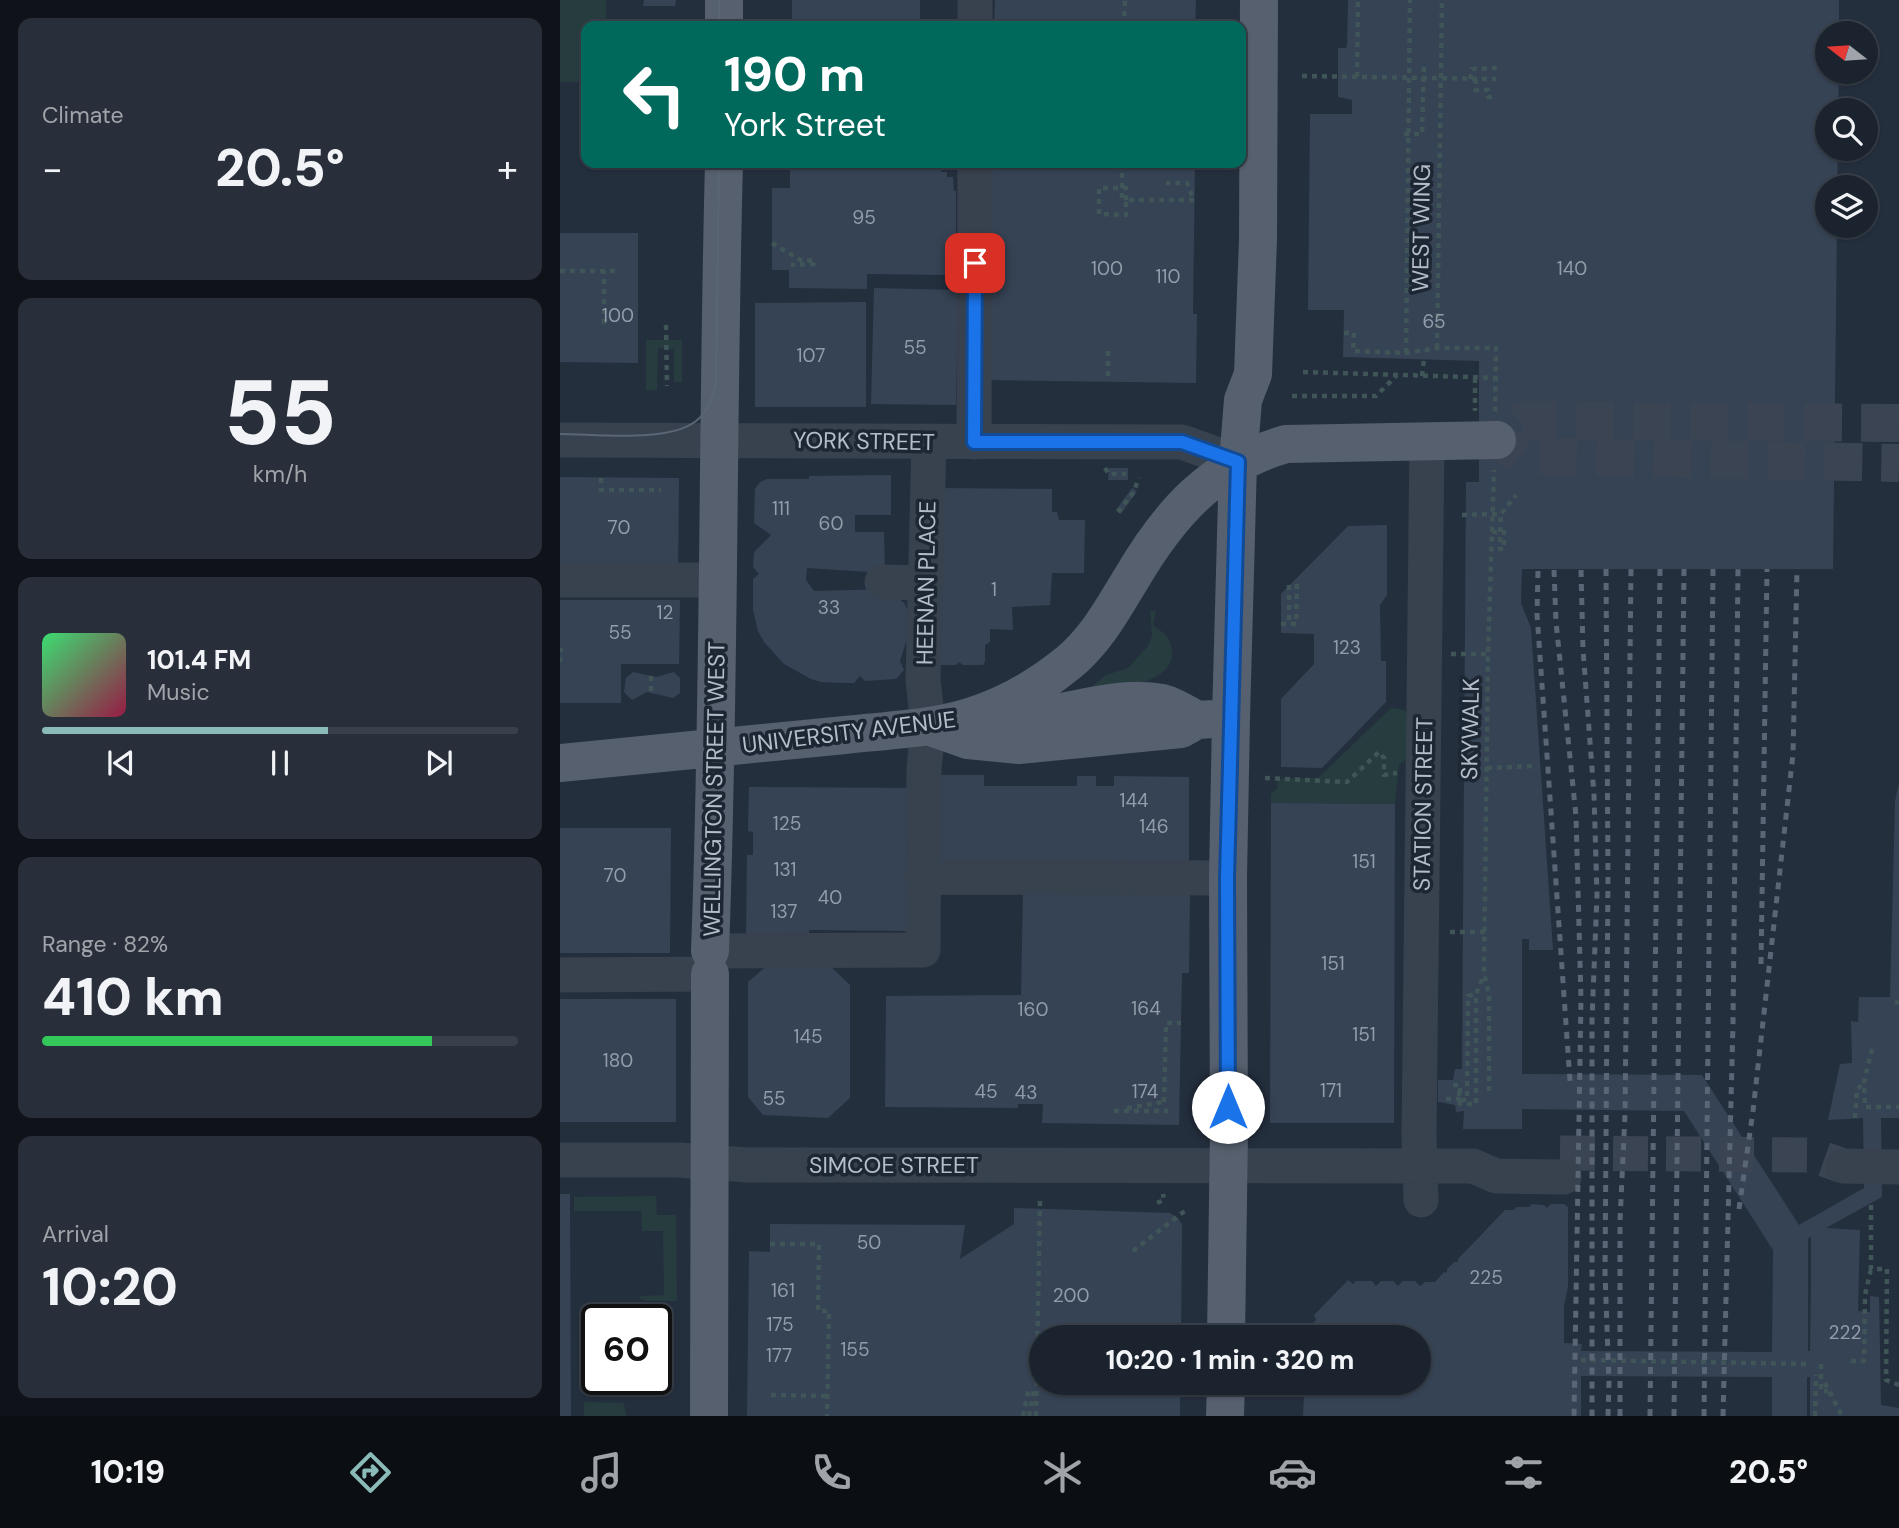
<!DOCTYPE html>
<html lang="en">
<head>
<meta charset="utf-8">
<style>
	:root { --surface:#1b232e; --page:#282f3a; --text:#f1f3f6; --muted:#a0a4aa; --line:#39404a; --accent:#8bbbb9 }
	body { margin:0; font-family:"DM Sans",sans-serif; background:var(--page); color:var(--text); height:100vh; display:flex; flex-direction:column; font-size:26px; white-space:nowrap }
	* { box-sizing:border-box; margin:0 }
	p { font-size:23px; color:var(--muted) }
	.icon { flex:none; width:38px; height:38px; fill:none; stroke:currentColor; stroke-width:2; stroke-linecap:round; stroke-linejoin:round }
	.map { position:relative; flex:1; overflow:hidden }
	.drawer { display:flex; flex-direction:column; gap:18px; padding:18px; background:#0f1319; width:560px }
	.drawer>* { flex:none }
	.top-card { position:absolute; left:21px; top:21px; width:665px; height:147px; border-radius:14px; box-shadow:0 2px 5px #0004,0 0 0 2px var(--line); background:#00695c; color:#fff; overflow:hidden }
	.needle { width:46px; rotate:287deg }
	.buttons { position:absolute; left:1255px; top:21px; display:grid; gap:14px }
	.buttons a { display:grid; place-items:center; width:63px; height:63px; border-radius:50%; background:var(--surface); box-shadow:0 2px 5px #0004,0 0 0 2px var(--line); font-size:35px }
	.speed { position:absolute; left:21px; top:1304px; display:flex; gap:14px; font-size:35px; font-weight:700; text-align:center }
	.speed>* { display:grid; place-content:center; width:91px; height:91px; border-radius:50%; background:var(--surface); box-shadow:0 2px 5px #0004,0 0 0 2px var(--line); line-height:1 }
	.speed .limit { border:4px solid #111; border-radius:10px; background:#fff; color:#111 }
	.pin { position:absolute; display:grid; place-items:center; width:60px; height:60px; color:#fff; margin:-30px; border-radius:14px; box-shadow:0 4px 10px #0006 }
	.me { position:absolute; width:77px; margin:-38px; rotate:0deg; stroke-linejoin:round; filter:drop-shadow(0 0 5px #0008) }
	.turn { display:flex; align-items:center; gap:24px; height:147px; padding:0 28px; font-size:32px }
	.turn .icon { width:91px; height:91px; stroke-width:2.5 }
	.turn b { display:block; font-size:49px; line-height:60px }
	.big { font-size:52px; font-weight:800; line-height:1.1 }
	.drawer .card { flex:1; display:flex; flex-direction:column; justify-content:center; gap:10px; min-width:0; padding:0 24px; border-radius:14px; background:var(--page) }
	.drawer .dial { align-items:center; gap:0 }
	.dial b { font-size:91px; line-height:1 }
	.song { display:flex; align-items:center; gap:21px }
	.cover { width:84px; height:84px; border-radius:10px; background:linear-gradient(135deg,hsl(140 70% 55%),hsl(340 70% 35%)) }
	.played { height:7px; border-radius:4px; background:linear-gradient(90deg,var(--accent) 60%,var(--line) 60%) }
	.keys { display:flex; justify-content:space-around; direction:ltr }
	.heat { display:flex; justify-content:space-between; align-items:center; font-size:38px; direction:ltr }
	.charge { height:10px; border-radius:5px; background:linear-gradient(90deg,#34c759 82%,var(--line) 0) }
	.trip { position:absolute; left:469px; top:1325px; width:402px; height:70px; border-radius:35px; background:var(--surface); box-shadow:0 2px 5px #0004,0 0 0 2px var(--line); font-weight:800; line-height:70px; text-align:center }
	.tabs { display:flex; height:112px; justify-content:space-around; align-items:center; background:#0b0e12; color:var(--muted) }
	.tabs .icon { width:49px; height:49px }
	.tabs .on { color:var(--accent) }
	.tabs b { font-size:32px; color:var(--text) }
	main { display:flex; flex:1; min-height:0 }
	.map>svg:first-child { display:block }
</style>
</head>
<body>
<main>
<section class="drawer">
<div class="card"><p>Climate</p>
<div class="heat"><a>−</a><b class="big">20.5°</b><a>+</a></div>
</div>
<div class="card dial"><b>55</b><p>km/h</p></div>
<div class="card">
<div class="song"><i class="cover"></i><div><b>101.4 FM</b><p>Music</p></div></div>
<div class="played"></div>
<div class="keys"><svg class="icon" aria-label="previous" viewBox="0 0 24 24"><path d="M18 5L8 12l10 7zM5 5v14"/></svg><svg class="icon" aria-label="pause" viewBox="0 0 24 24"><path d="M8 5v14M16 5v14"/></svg><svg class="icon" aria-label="next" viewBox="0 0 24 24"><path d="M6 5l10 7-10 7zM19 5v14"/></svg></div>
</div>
<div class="card"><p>Range · 82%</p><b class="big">410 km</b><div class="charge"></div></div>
<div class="card"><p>Arrival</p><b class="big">10:20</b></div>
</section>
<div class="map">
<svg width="1339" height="1416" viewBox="0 0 1339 1416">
	<rect width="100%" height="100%" fill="#242f3e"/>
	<path fill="#263c3f" d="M0 0H46V26H26V82H0Z
		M86 340H122V382H114V349L98 348 97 390H86Z
		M590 611H596L593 626C603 631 611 638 612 651 615 686 550 689 526 691L546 675 568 668 588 646 592 636Z
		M831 708 845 710 854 730 850 756 839 765 835 804 711 803V794L717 788V783L722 778H758Z
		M96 1196 97 1215H116L117 1301H86L80 1298V1296L104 1295 103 1231H82L81 1211H14V1197Z
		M24 1402 64 1403 66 1416H24Z"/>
	<path fill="#364354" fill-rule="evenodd" d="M84 0H116L115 6H83Z
		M232 0H360V26H232Z
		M435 0H636L635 26H434Z
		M788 0H1279V33H1267V72H1279L1278 110H1267V149H1278L1277 187H1267V226H1277L1273 569H962L961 603 971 628 993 950H969V939H962V1074L1142 1075 1239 1225 1304 1188 1303 1118 1268 1120 1280 1064 1292 1063 1291 1021 1298 1022 1299 997H1330L1335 801 1339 783V1118H1321L1322 1197 1266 1228 1300 1230 1298 1311 1310 1312V1296L1319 1297 1321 1405 1339 1408V1416H1250V1377H1247V1416H1212V1377L1021 1376V1416H743L744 1396H722L710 1385V1382H859V1337H735L740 1331 744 1332 748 1324 751 1325 756 1320 754 1315 788 1280 793 1284 796 1281H812L816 1286 821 1281H833L838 1286 843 1281H855L860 1286 865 1282H875L884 1272 887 1273V1269L894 1262H898V1259L945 1210H953L957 1207H969L972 1204 984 1205 987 1208 991 1204H1004L1008 1207V1287L1004 1306V1343L1022 1344 1021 1351 1212 1352 1213 1250 1124 1111 962 1109V1129H903L904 1111 896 1112 895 1105 878 1102V1080H893L895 1069H902L906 482H919V361L783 357 784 310H748L750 114H792V100L778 97V48H786L787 45ZM1251 1236V1290L1250 1351H1248V1239Z
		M432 163H635L633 314H637L636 383 429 380Z
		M230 166 381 167V172H387V177H393L394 191H396V260H392V273H387V275L307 274V289L229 288V270H212V188H230Z
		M0 233H78V363L0 362Z
		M314 288 398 290 396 405 311 404Z
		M306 302V407H195V303Z
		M549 468H568V480H548Z
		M331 475V515H295V532H324L325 573 247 568 246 580 254 591 329 589 344 603 353 620 340 661 344 670 336 679 305 681 300 676 294 683H281L261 682 251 679 224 664 204 642 198 631 193 610V579L199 574 193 567 194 552 211 535 194 523 195 489 200 482 207 479H249V476Z
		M0 477 119 478 118 576 0 575Z
		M377 488 492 489V512H497L499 520H525L524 573H492L490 605 452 607 453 630 430 629V642L425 645V662L423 665H403L399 662 396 665H374Z
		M572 488 577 491 561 514 556 510Z
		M827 525V595L820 605 821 661H826V702L762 768 721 767V699L754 664V634L721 633V594L788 526Z
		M0 600H120L119 664H61V703H0Z
		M73 672 96 677 114 672 120 678V693L113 698 87 692 72 700 64 692 66 678Z
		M366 775H424V786H517V776H536V786H554V776L629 777V869L366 868Z
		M189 787 355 788 352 931 249 930V941L186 940 187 855H193V832L188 831Z
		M711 803 835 804 834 1123H710Z
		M0 828H111L110 953H0Z
		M463 890H630L629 973H622L619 1125 482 1123 483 1104H458V1108L325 1107 326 996 461 995Z
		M209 964 270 966 290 985V1098L268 1118 203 1115 188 1097V982Z
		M0 999H116V1122H0Z
		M0 1194H10L11 1416H0Z
		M454 1208 610 1213 618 1218 622 1225 621 1337H481V1382H620V1416H187L189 1251 210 1252V1224L405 1225 400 1259 454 1224Z"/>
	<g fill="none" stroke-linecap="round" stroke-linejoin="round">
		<path stroke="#3a4453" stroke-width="35" stroke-dasharray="35 18" stroke-linecap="butt" d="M1000 1153 1252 1155 1283 1166"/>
		<path stroke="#3a4453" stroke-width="38" stroke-dasharray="38 19" stroke-linecap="butt" d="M1339 423 963 420 937 440 961 456 1339 463"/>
		<path stroke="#3f5557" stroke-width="4.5" stroke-dasharray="5 5" stroke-linecap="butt" d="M117 26V22
			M564 26 565 0
			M742 76 936 79
			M797 77 798 0
			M910 79 912 69 937 68
			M916 79 915 90H928V97H935
			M844 134H862L864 62
			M562 163V200H566
			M566 200V188H539V214L566 215V200H634L627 183H606
			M212 243 242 261 254 260V264L231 265
			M0 271H58
			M44 324V271
			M106 325 107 386
			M784 333H794L793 351 846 353 877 348H936L935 412
			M877 348 882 0
			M548 351V381
			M846 353 850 0
			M743 372 940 378
			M862 376 864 359
			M915 378V411
			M732 396H816L837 375
			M545 468 549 474H566
			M41 478V490H101
			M558 512 573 493 579 478
			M902 515 941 514 956 495
			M932 532H944V549H940C940 538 940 526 941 514
			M729 585V624
			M721 624H736L737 584
			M891 654H928
			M0 662 1 648
			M91 676V693
			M927 768 975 766
			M705 778 787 782 819 752 824 758V775L837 773
			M890 932H926
			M1335 1002 1339 1003
			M1312 1049 1304 1082 1305 1107H1339
			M899 1091 900 1104H916V994L924 974
			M929 1091V994L924 973 928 654 934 470
			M886 1099H900V1085H888
			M901 1100H907L908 996 916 994
			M604 1102 606 1023H621
			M567 1108 604 1102
			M554 1111H608
			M1295 1118 1297 1089 1304 1083
			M597 1203 604 1200 603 1194
			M1311 1205V1269H1327L1326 1380 1339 1385
			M210 1244H259L258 1311H269L267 1416
			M573 1251 626 1210
			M1021 1360 1250 1364
			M1291 1361H1304L1305 1295 1311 1269
			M1261 1364V1391H1268
			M1265 1383 1282 1416
			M211 1395 267 1396
			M463 1416 469 1388
			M469 1416 474 1389
			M476 1416 480 1201
			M1255 1416 1256 1375"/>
		<path stroke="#38414e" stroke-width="35" d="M415 26V0
			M0 440 622 442 678 462
			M414 442 415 163
			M0 580H157
			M322 582 366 583
			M362 877 668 878
			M0 975 150 974V951L363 950 364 770 368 725 363 680 369 441
			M0 1160H119L187 1165 913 1166 936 1176 1004 1177
			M1283 1166 1339 1167
			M861 1200 859 1136 867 441"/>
		<path stroke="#56606e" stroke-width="38" d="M164 26V0
			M448 716C500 720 551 693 602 703 614 706 626 714 637 720
			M371 727 408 740 459 745 621 729 637 720 671 718
			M0 763C95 753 190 745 285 735 330 730 378 729 421 713 452 702 482 684 508 663 536 640 552 610 571 579 609 514 652 465 726 444L937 440
			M150 951C160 688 157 425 164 163
			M666 1337 669 1132 668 878 671 718 678 462 683 400 693 374 698 239 699 0
			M149 1416 150 974
			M665 1416 666 1382"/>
		<path stroke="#5a6575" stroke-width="2" d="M159 26V0
			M0 434C36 434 108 443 136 421 149 411 153 397 156 382L159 163"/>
		<path stroke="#5a6575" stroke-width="5" stroke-dasharray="7 7" stroke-linecap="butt" d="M1046 569 1048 876 1045 1273 1049 1382 1048 1416
			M994 570 996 622 1016 816 1021 999 1014 1416
			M1021 570 1023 649 1034 795 1037 895 1032 1020V1416
			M978 571 977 614 1010 1081
			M1201 964 1207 569
			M1179 1209 1193 1111 1233 754 1237 569
			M1060 1416V1221L1065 1114 1071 569
			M1090 1416 1100 569
			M1114 1416 1124 569
			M1144 1416 1153 569
			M1163 1416 1173 1023 1178 569"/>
	</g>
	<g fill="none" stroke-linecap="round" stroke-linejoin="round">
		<defs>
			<path id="route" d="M415 263 414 442H622L678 462 667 878 668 1107"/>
		</defs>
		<use href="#route" stroke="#114b97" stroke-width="18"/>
		<use href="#route" stroke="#1a73e8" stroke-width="12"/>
	</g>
	<g text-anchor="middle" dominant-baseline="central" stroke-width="7" stroke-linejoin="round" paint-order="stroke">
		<g font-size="19" fill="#929caa">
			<text x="304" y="217">95</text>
			<text x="547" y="268">100</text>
			<text x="1012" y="268">140</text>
			<text x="608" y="276">110</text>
			<text x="58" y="315">100</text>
			<text x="874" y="321">65</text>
			<text x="355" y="347">55</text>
			<text x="251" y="355">107</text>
			<text x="221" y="508">111</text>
			<text x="271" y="523">60</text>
			<text x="59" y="527">70</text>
			<text x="434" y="589">1</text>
			<text x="269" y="607">33</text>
			<text x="105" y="612">12</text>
			<text x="60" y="632">55</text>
			<text x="787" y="647">123</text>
			<text x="574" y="800">144</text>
			<text x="227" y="823">125</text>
			<text x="594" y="826">146</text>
			<text x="804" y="861">151</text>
			<text x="225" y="869">131</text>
			<text x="55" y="875">70</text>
			<text x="270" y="897">40</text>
			<text x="224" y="911">137</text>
			<text x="773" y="963">151</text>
			<text x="586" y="1008">164</text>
			<text x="473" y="1009">160</text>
			<text x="804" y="1034">151</text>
			<text x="248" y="1036">145</text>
			<text x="58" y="1060">180</text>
			<text x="771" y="1090">171</text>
			<text x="426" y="1091">45</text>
			<text x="585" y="1091">174</text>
			<text x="466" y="1092">43</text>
			<text x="214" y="1098">55</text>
			<text x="309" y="1242">50</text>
			<text x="926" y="1277">225</text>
			<text x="223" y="1290">161</text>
			<text x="511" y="1295">200</text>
			<text x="220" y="1324">175</text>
			<text x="1285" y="1332">222</text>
			<text x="295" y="1349">155</text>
			<text x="219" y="1355">177</text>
		</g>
		<g font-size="23" fill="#b4bcc9" stroke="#1d2633">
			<text transform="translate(861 228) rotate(-89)">WEST WING</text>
			<text transform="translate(304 441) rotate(1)">YORK STREET</text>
			<text transform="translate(366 583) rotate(-89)">HEENAN PLACE</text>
			<text transform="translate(910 729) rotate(-89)">SKYWALK</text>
			<text transform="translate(289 732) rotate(-7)">UNIVERSITY AVENUE</text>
			<text transform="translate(154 789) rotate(-89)">WELLINGTON STREET WEST</text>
			<text transform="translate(863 804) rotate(-89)">STATION STREET</text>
			<text x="334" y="1165">SIMCOE STREET</text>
		</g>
	</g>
</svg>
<div class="buttons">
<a><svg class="needle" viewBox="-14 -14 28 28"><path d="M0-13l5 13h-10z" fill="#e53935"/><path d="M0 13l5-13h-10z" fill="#a0a4aa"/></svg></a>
<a><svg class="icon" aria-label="search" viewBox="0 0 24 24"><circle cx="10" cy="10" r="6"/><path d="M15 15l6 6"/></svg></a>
<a><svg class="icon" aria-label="layers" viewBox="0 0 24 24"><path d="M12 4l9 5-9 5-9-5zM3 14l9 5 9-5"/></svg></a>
</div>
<div class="speed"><div class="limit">60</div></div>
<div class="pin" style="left:415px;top:263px;background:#d93025"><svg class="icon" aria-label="arrive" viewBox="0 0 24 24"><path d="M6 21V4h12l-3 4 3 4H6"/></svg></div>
<svg class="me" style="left:668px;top:1107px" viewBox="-20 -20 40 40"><circle r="19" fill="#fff"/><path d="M0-13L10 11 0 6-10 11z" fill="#1a73e8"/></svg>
<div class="trip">10:20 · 1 min · 320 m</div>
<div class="top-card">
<div class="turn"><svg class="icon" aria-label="left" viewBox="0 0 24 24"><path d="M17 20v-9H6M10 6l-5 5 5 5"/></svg><div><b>190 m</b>York Street</div></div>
</div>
</div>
</main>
<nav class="tabs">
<b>10:19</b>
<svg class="icon on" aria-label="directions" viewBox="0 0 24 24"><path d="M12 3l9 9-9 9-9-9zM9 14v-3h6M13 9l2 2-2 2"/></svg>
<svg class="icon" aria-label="music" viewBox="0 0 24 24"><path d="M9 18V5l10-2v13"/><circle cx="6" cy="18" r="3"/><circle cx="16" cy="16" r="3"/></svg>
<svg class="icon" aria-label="phone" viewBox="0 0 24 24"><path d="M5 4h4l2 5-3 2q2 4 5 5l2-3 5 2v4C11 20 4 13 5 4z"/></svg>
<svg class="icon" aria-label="climate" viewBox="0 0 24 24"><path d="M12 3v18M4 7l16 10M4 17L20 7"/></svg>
<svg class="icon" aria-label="car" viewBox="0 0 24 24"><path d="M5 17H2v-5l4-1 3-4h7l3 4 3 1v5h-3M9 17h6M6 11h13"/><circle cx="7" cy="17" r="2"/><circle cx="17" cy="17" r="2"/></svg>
<svg class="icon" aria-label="filters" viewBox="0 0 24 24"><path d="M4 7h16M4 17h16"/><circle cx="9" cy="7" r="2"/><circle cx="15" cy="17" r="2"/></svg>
<b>20.5°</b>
</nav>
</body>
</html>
